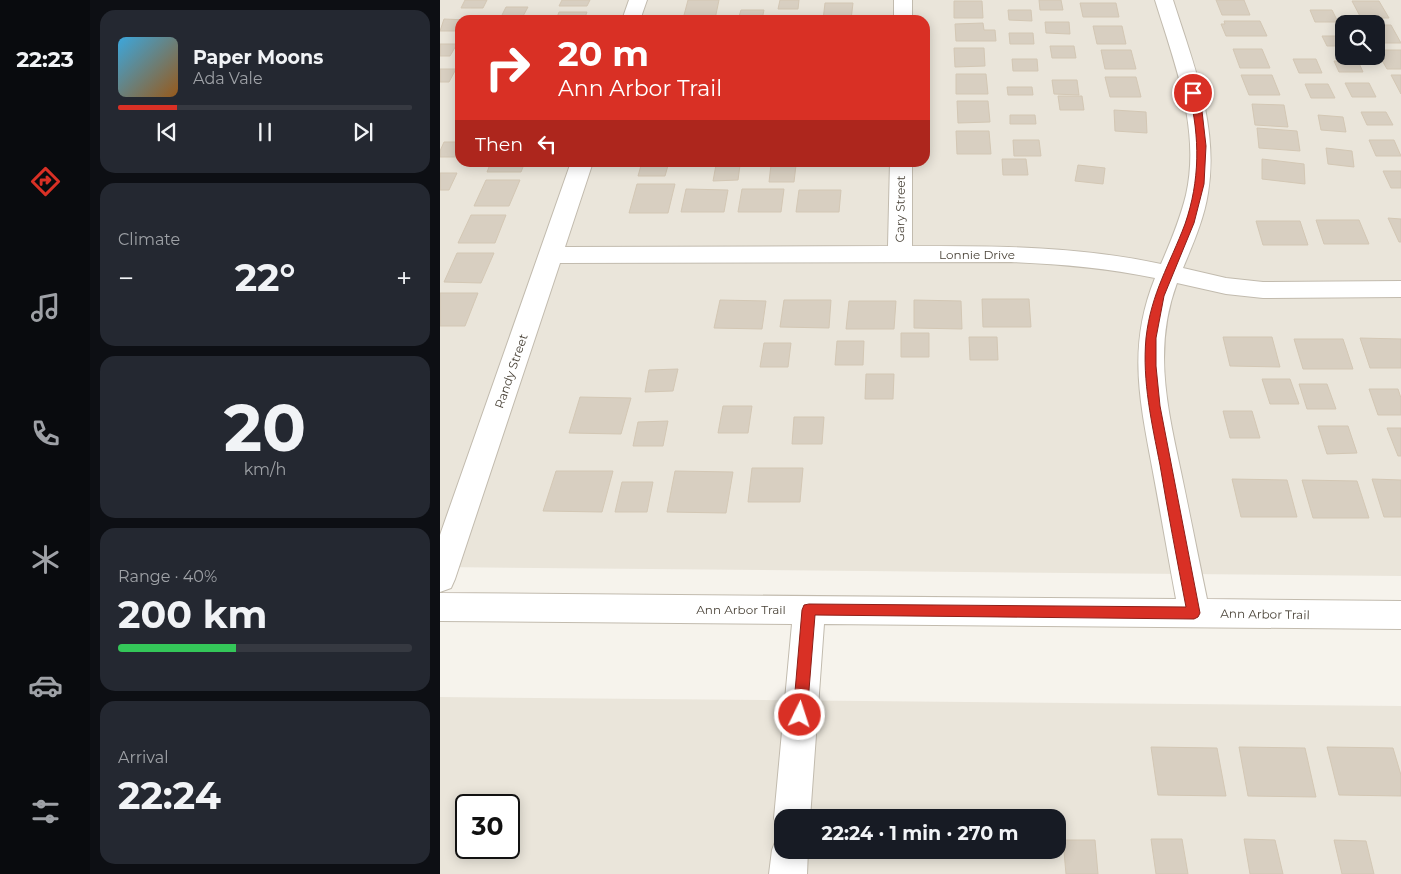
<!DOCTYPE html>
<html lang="en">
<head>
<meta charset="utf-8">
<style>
	:root { --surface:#171b24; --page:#242831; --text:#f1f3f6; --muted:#9ea1a6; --line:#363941; --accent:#d93025 }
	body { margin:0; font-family:Montserrat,sans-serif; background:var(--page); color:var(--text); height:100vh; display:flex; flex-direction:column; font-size:19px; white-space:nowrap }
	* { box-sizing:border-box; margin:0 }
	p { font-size:16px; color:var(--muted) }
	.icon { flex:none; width:28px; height:28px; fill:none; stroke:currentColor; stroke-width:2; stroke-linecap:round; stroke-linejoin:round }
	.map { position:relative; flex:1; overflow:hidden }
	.sheet { display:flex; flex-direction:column; gap:10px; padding:10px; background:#0d0f14; width:350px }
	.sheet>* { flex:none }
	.top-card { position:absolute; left:15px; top:15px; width:475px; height:152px; border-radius:15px; box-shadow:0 2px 12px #0003; background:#d93025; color:#fff; overflow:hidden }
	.controls { position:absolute; left:895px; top:15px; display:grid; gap:10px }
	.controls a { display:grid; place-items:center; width:50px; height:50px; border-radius:10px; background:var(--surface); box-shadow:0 2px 12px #0003; font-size:25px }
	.speed { position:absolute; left:15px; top:794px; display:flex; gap:10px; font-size:25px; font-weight:700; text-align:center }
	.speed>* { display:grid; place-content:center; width:65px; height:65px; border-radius:50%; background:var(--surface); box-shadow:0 2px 12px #0003; line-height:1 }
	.speed .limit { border:2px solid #111; border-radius:8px; background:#fff; color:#111 }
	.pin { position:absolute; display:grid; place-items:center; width:42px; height:42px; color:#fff; margin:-21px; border:2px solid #fff; border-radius:50%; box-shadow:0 1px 5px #0007 }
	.me { position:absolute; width:55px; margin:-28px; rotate:4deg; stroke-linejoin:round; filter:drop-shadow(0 0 4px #0008) }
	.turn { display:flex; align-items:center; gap:18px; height:105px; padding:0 20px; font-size:22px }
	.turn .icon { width:65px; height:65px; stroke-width:2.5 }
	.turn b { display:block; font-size:35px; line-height:42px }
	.then { display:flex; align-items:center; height:48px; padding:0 20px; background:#0003; gap:10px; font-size:19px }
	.big { font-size:38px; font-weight:700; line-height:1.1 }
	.sheet .tile { flex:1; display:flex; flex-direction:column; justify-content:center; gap:8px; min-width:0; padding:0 18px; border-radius:15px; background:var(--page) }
	.sheet .dial { align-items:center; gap:0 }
	.dial b { font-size:65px; line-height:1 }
	.song { display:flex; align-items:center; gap:15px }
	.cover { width:60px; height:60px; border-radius:8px; background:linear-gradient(135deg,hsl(200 70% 55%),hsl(30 70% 35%)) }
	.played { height:5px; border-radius:2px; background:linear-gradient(90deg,var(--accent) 20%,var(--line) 20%) }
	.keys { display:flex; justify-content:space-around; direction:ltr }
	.heat { display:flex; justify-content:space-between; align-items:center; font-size:28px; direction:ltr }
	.charge { height:8px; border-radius:4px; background:linear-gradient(90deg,#34c759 40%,var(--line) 0) }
	.trip { position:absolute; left:334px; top:809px; width:292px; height:50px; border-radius:15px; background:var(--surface); box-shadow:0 2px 12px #0003; font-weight:700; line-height:50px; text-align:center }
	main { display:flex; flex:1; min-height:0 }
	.menu { display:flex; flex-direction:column; width:90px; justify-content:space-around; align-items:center; background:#090b0e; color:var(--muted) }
	.menu .icon { width:35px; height:35px }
	.menu .on { color:var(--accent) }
	.menu b { font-size:22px; color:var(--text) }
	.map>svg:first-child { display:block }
</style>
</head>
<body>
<main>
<nav class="menu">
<b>22:23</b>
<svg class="icon on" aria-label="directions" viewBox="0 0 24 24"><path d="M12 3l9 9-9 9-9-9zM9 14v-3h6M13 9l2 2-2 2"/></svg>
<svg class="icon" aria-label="music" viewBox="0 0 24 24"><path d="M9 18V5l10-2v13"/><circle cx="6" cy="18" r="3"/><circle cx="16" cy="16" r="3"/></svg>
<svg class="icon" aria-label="phone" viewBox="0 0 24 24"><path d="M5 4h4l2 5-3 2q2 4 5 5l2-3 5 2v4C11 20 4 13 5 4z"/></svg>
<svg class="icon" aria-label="climate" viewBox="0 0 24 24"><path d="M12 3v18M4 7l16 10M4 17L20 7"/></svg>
<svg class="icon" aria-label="car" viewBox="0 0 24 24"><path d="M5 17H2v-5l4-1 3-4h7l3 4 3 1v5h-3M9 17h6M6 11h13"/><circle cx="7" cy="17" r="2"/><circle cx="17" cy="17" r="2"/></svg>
<svg class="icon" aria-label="filters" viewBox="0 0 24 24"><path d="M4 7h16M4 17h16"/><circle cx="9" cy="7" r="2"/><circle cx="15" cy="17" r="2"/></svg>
</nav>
<section class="sheet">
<div class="tile">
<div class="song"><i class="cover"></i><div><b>Paper Moons</b><p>Ada Vale</p></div></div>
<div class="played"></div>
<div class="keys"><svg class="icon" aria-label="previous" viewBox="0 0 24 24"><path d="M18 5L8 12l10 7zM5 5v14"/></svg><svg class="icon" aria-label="pause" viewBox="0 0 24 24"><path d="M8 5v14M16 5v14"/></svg><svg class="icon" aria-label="next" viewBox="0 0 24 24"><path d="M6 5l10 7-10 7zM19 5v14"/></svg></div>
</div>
<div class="tile"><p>Climate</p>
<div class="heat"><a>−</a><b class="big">22°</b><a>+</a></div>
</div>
<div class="tile dial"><b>20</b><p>km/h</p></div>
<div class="tile"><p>Range · 40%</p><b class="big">200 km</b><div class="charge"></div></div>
<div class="tile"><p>Arrival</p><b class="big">22:24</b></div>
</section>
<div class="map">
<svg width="961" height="874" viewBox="0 0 961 874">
	<rect width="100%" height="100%" fill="#f6f3ec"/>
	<path fill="#eae5da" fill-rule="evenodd" d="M0 0H961V576L0 567ZM20 20H485V162H20ZM904 24H936V56H904Z
		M0 697 961 706V874H0ZM26 805H69V848H26ZM342 818H618V850H342Z"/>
	<path fill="#d8cfc1" stroke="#d3c7b4" d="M25 0H47L43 8H21Z
		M122 0H150L147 6H119Z
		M248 0H279L275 19H243Z
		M340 0H359L358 9H338Z
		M599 0H621L623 10H600Z
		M776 0H804L810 15H782Z
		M514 1H542L543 18H514Z
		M912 1H939L949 18H921Z
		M385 3H413L411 20H383Z
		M640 3H676L679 17H643Z
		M66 7H88L82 18 60 19Z
		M301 10H324L322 20H298Z
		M568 10H591L592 21 569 20Z
		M870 10H892L898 22H875Z
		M119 12H147L144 20H116Z
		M4 19 27 20H20V31H0Z
		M784 21H820L827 36H786L781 24H785Z
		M605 22H629L630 34 606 33Z
		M543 23 544 30H555L556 41H516L515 24Z
		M936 25H951L961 43H936Z
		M653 26H682L686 44H657Z
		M569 33H593L594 44H570Z
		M882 36H904V46H887Z
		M0 44H17L10 56H0Z
		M610 46H634L636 58H612Z
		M514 48H544L545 66 515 67Z
		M793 49H822L830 68H800Z
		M661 50H691L696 69H665Z
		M936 50H961V69H947Z
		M572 59H597L598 71H573Z
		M853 59H876L882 73H859Z
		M894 61H918L923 72H899Z
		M0 69H16L9 82H0Z
		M516 74H546L548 94H516Z
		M801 75H832L840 95H809Z
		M951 75H961V94Z
		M665 77H696L701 97H670Z
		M612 80H637L639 95 614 94Z
		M905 83H929L936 97H912Z
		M865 84H888L895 98H871Z
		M567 87H592L593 95H568Z
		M618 96H642L644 110H620Z
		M517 101H548L550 122 518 123Z
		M812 104 844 105 848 127 815 125Z
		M674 110 706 112 707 133 675 131Z
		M921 112H946L953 125H927Z
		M570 115H595L596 124H570Z
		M878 115 903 117 906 132 881 130Z
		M817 128 857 131 860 151 819 148Z
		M516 131H549L551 154H517Z
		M573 140H599L601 156H574Z
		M929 140H954L961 156H936Z
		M4 142H20V157H0V151Z
		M886 148 912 151 914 167 888 164Z
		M562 159H586L588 175H563Z
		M822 159 864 164 865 184 822 179Z
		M51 162H85L81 172H47Z
		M202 162H229L225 176H198Z
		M276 165H300L298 180 273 181Z
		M331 165H356L354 182H329Z
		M638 165 665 168 663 184 635 181Z
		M943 171H961V188H951Z
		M0 173H17L9 190H0Z
		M46 180H80L69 206H34Z
		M197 184H235L228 213H189Z
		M246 189 288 190 284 212H241Z
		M302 189H344L341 212H298Z
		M359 190H401L399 212H356Z
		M31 215H66L55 243H18Z
		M948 218 961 219V242H959Z
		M876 220H919L929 244H884Z
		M816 221H860L868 245H823Z
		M17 253H54L41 283 4 282Z
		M0 293H38L25 326H0Z
		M542 299H589L591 327H543Z
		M280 300 326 301 322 329 274 328Z
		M344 300H391L389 328 340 327Z
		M474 300 521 301 522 329 474 328Z
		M409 301H456L454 329H406Z
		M461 333H489V357H461Z
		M529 337H557L558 360H530Z
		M783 337H832L840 367 790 366Z
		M920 338 961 339V368H930Z
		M854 339H903L913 369H863Z
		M397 341H424L423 365H395Z
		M324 343H351L348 367H320Z
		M238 369 233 391 205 392 209 370Z
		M426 374H454L453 399H425Z
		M822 379H850L859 404H830Z
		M859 384H887L896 409H867Z
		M929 389H958L961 398V415H938Z
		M140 397 191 398 181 434 129 433Z
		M283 406H312L308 433H278Z
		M783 411H812L820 438H790Z
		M354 417H384L382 444H352Z
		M228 421 223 446H193L198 422Z
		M878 426H908L917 453 887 454Z
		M947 428H961V456H958Z
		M312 468H363L360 502H308Z
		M116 471H173L162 512 103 511Z
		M235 471 293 472 286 513 227 512Z
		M792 479 847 480 857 517H801Z
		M932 479 961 480V517H944Z
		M862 480 917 481 929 518H873Z
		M182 482H213L207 512H175Z
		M711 747 777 748 786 796 718 795Z
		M799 747 865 748 876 797 808 796Z
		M887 747 953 748 961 775V796L899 795Z
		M711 839H742L748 874H716Z
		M804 839 835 840 843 874H810Z
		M623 840H655L658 874H626Z
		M894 840 926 841 934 874H902Z"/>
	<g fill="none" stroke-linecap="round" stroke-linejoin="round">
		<defs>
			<path id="minor" d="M189 0H207L200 20H182Z
				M454 0H472V20H454Z
				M715 0H733C753 63 779 126 768 193 764 219 753 244 743 268L786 278 823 282 961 281V297L823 298 786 294 737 283C713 348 727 406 741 472 750 514 758 557 767 599L961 601V629L384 624 370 818H342V832L339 831 334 818 352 624 0 621V593L736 599C728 557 721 514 713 472 700 402 687 347 715 278 667 268 620 264 571 262L120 263 15 579 11 588 0 592V535L131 162H153L125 247 448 246 450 162H472V246C556 246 638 246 721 264 731 241 740 219 746 195 761 129 734 62 715 0Z
				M342 835V850H368L367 874H329L332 850 337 837Z"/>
		</defs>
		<use href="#minor" stroke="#c2bbae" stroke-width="2"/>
		<use href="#minor" fill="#fff" fill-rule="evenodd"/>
	</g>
	<path fill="#d93025" stroke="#8d1f18" d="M753 91 757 93 762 111 766 146 764 184 754 223 724 296 716 338V366L720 406 760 613 758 617 754 619 375 615 367 715 365 719 360 721 355 719 353 715 362 610 364 605 369 604 746 607C737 560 728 513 720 465 712 424 702 381 706 338 711 293 730 264 745 224 760 181 760 137 749 93Z"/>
	<g text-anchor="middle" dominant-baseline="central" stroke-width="4" stroke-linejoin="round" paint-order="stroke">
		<g font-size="12" fill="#4b4439" stroke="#fff">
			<text transform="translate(460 209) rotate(-89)">Gary Street</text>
			<text x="537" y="254">Lonnie Drive</text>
			<text transform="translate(71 371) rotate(-71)">Randy Street</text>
			<text x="301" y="609">Ann Arbor Trail</text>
			<text transform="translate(825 614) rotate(1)">Ann Arbor Trail</text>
		</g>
	</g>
</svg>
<div class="controls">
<a><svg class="icon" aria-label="search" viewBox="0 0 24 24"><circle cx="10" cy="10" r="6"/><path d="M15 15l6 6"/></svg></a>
</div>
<div class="speed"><div class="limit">30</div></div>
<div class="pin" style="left:753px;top:93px;background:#d93025"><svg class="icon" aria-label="arrive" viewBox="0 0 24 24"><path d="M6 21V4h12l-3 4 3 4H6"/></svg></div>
<svg class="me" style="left:360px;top:715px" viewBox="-20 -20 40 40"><circle r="17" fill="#d93025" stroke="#fff" stroke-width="3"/><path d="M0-11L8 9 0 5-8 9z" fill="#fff"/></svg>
<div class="trip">22:24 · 1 min · 270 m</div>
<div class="top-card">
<div class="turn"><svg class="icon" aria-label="right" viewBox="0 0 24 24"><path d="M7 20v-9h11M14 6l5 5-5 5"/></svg><div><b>20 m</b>Ann Arbor Trail</div></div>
<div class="then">Then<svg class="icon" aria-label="left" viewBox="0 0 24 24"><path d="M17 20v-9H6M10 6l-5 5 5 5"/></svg></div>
</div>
</div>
</main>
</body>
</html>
